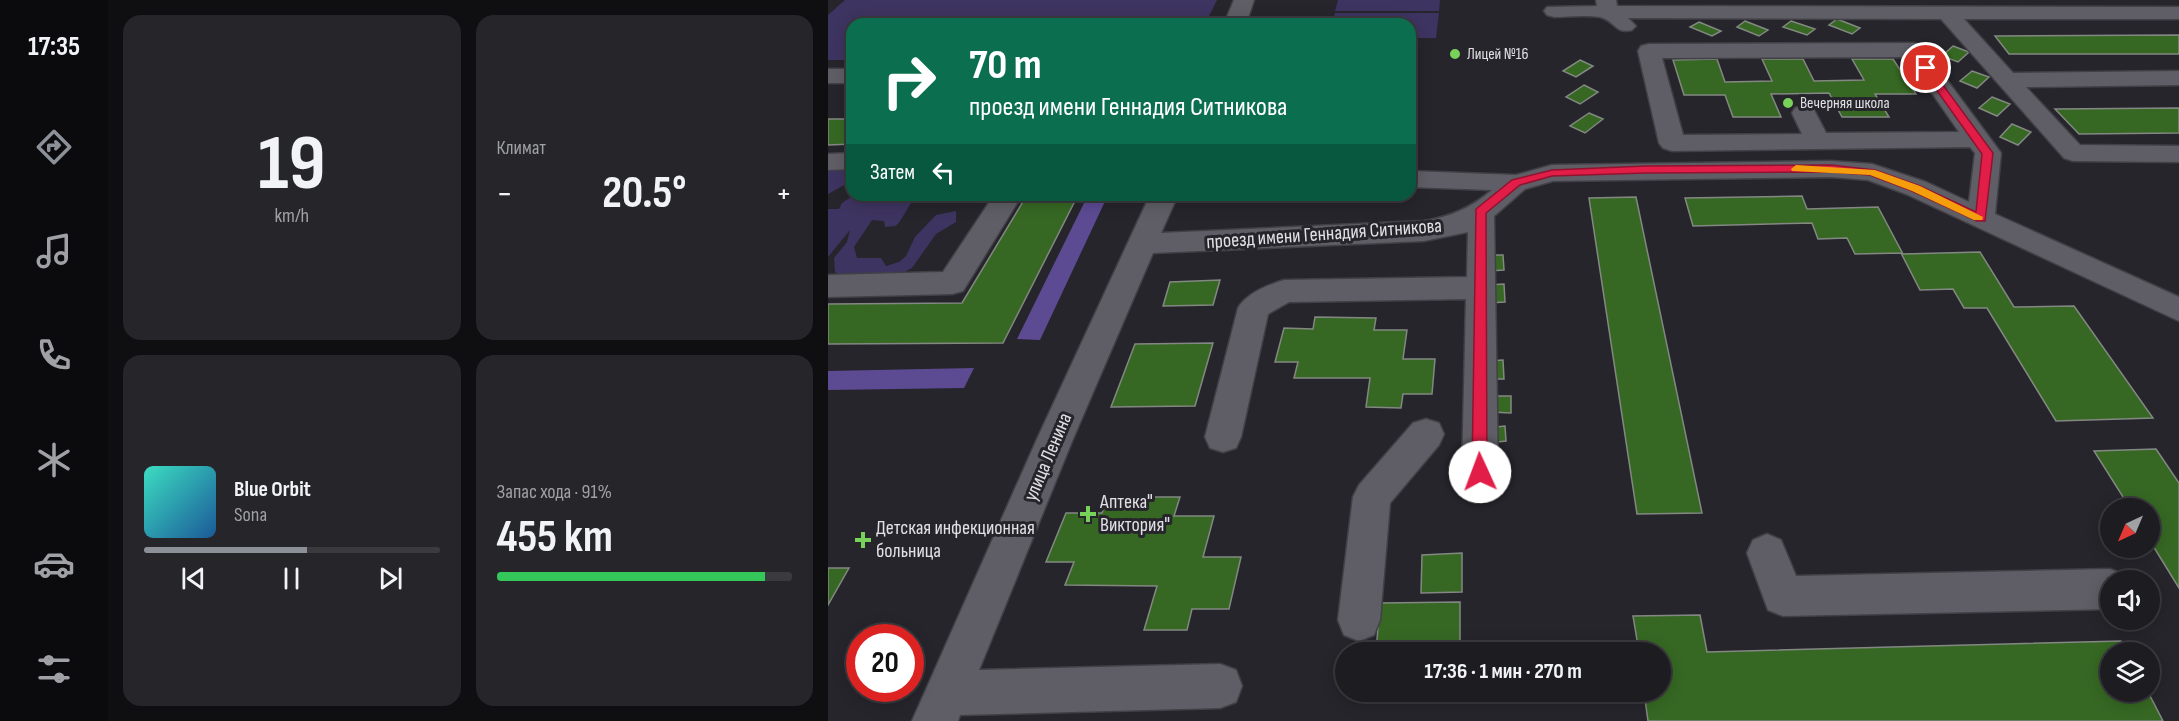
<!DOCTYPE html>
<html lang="ru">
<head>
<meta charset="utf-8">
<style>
	:root { --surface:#1c1c21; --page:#25252a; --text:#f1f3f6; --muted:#a0a1a5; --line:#3a3a3f; --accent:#8c9099 }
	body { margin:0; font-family:"Sofia Sans Condensed",sans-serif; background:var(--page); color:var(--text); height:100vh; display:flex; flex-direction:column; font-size:22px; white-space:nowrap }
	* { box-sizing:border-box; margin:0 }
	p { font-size:20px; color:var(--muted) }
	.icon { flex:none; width:33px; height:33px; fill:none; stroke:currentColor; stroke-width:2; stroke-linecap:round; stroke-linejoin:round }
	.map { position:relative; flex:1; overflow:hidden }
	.sheet { display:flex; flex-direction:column; gap:15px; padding:15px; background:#0f0f12; width:720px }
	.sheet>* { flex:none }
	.banner { position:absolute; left:18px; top:18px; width:570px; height:183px; border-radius:18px; box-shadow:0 3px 15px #0003,0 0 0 2px var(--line); background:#0b6e4f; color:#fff; overflow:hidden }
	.needle { width:39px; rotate:224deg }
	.fabs { position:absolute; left:1272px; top:498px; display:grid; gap:12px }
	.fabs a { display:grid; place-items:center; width:60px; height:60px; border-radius:50%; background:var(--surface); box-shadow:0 3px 15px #0003,0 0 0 2px var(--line); font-size:30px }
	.speed { position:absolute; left:18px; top:624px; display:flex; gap:12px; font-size:30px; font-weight:700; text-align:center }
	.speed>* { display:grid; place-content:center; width:78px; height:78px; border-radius:50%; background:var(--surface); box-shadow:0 3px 15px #0003,0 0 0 2px var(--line); line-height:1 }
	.speed .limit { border:9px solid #d22; background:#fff; color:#111 }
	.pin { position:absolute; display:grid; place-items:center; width:51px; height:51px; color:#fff; margin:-26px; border:3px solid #fff; border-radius:50%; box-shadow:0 2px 6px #0007 }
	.me { position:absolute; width:66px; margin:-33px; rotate:358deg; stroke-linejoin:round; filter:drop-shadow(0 0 4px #0008) }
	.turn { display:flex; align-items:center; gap:21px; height:126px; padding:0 24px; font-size:27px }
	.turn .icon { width:78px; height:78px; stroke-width:2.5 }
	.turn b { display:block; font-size:42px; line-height:51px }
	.then { display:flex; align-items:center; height:57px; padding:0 24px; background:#0003; gap:12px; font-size:22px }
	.big { font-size:45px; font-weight:700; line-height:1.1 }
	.sheet .card { flex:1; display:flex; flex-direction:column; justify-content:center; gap:9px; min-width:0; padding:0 21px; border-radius:18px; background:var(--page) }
	.sheet .dial { align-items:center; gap:0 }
	.dial b { font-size:78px; line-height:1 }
	.song { display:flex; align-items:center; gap:18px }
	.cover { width:72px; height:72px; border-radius:9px; background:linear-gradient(135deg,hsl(170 70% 55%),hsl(210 70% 35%)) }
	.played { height:6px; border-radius:3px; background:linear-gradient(90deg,var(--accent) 55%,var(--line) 55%) }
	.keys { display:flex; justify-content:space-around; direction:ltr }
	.heat { display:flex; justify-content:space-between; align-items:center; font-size:33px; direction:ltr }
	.charge { height:9px; border-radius:4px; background:linear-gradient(90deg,#34c759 91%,var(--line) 0) }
	.sheet .tiles { flex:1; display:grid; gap:15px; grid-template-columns:repeat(2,1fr) }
	.trip { position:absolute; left:507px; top:642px; width:336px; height:60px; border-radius:30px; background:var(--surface); box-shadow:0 3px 15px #0003,0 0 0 2px var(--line); font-weight:700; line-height:60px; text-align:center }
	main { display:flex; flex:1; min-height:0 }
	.menu { display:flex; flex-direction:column; width:108px; justify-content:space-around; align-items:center; background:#0b0b0d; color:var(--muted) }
	.menu .icon { width:42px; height:42px }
	.menu .on { color:var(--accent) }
	.menu b { font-size:27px; color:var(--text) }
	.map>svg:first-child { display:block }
</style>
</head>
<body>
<main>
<nav class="menu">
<b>17:35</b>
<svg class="icon on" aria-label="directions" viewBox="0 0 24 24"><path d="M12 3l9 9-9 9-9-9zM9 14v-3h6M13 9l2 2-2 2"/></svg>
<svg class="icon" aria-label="music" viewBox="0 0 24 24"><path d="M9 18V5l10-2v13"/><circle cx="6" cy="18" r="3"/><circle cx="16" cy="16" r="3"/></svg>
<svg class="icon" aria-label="phone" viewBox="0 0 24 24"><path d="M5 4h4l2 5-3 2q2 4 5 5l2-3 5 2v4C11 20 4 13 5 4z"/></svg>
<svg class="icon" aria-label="climate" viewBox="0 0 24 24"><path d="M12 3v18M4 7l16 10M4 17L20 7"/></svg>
<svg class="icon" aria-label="car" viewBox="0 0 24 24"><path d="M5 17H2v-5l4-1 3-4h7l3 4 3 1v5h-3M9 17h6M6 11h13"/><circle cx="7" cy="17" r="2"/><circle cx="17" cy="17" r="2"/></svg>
<svg class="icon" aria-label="filters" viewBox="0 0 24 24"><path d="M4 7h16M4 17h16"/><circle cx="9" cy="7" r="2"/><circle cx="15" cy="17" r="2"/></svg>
</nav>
<section class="sheet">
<div class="tiles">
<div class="card dial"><b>19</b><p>km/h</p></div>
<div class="card"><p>Климат</p>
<div class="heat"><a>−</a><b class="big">20.5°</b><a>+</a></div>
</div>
<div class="card">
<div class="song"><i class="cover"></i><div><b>Blue Orbit</b><p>Sona</p></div></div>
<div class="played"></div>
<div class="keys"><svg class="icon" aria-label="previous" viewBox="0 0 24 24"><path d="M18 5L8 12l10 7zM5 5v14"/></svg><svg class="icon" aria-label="pause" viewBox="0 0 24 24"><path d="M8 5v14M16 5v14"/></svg><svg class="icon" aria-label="next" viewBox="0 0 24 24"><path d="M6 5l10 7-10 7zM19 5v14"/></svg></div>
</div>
<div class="card"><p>Запас хода · 91%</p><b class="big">455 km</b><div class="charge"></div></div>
</div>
</section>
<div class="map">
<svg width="1351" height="721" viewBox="0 0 1351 721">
	<rect width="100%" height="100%" fill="#26252c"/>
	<path fill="#3e3461" d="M17 0H389L377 24H24V60H0V15Z
		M510 0H612L611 11H507Z
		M507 13H611L608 38H582V24H504Z
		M0 168H24V184H18L0 194Z
		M26 195H90C80 204 77 216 68 226L57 227 56 221 44 220 26 247 29 258H53L58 266 71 262 78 256 87 237 108 215 128 211V222L108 234 84 268 63 279 32 285 7 272 6 258 19 242 22 230 0 257V209H11L14 203Z"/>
	<path fill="#5c4b93" d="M260 195H280L212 340 189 339Z
		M146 368 136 388 0 390V371Z"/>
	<path fill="#366823" stroke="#838882" stroke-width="1.5" d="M1009 19 1032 28 1024 34 1001 25Z
		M917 21 940 30 931 36 909 27Z
		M963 21 987 29 979 35 955 27Z
		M871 22 893 31 884 36 862 27Z
		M1351 35V54H1181L1167 36Z
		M1125 46 1141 52 1130 62 1114 56Z
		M889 59 897 82 944 81 934 59H975L986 81 1036 80 1024 59H1065L1088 94H1047L1061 117H1014L1001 93 943 94 953 117H905L897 95H856L845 60Z
		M752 60 765 66 748 77 735 71Z
		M1144 71 1161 77 1149 88 1132 81Z
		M756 85 770 92 752 104 738 97Z
		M1164 97 1182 104 1169 116 1151 108Z
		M1351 108V133L1251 134 1227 109Z
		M761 113 775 119 757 133 742 126Z
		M0 119H24V144L0 145Z
		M1184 124 1203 132 1190 145 1172 137Z
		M199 195H250L175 343 0 344V304L134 303Z
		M974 196 979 209 1050 207 1075 254 1152 252 1186 307 1246 306 1325 418 1228 421 1159 308H1136L1125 289 1092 290 1073 253 1027 254 1019 238 990 239 984 223 865 226 857 198Z
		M808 197 874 513 809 514 761 198Z
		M660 255H675L676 270 661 271Z
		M392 280 385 305 335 306 342 282Z
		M676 284 677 302 660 303 659 285Z
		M487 317 548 318 546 330H579L575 359H607L604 394H575L573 408 538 407 542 378H466L470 362H447L456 328 485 329Z
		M385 343 367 406 283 407 307 344Z
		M675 360 676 379H661L659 361Z
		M662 396H683V413L661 412Z
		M677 426 678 441 669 442 668 427Z
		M1328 449 1351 483V588L1322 541V508H1302L1266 451Z
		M280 497H352L346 516H386L375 557H413L401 609H364L359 630H316L329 586 237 585 246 562H218L238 513H274Z
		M634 553V592L593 593 594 555Z
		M0 568H21L0 605Z
		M632 602V652H548L552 603Z
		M872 615 879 652 1293 641 1299 652H1282V692H1320L1335 721H820L816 692H832V652H811L805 616Z"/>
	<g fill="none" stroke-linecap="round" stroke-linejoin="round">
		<defs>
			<path id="minor" d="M406 0H426L418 24H396Z
				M768 0H788L789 6 1351 7V19H1136L1185 73 1351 71V85L1198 87 1252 145 1351 146V162L1245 161 1236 158 1113 19 800 18 808 26 804 30C788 34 788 23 775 18 765 14 738 17 726 17L719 15 716 11 719 7 769 6Z
				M1085 43 1093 45 1173 153 1167 214 1351 297V321L1078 194 1040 180 1003 177 725 181 697 189 666 216 670 473 665 484 652 489 639 484 634 473 638 299 461 302 440 314 413 437 408 448 395 452 382 448 377 437 410 308C419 293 440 285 456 280L639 277 640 232 596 241 325 253 245 439 151 670 392 664 408 670 414 686 408 702 392 708 132 715 130 721H84L209 439 322 195H350L333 233 596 221C622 217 643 208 664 190L582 187V171L688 175 724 165 1003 161 1044 164 1098 182 1141 202 1147 153 1142 147 844 151 835 148 831 143 810 51 813 46 821 44ZM1079 57 1131 132 998 133 985 108 976 106 967 108 964 113 974 134 855 135 834 58Z
				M0 69H24V83H0Z
				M24 153V169L0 170V154Z
				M166 195H194L135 291 124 294 0 297V275L115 272Z
				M598 419 611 423 616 434 611 445 562 503 552 620 546 635 531 641 516 635 510 620 525 497 531 485 585 423Z
				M939 534 953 540 968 576 1282 569 1297 575 1299 580H1282V609L955 616 940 610 919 553 925 540Z"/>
		</defs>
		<use href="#minor" stroke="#414046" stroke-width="3"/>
		<use href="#minor" fill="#5f5e66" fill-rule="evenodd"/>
	</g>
	<path fill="#e11d48" stroke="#92132f" stroke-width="1.5" d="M1098 65 1101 66 1165 153 1157 221H1149L1084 191 1042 175 1003 172 818 173 724 176 692 185 658 213 659 472 657 477 652 479 646 477 644 472 648 209 684 180 724 170 818 166 1003 165 1047 170 1092 186 1148 212 1154 154 1093 68Z"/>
	<path fill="#f59e0b" d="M968 165 1047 170 1092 186 1155 217 1154 220H1146L1084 191 1042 175 964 171 963 169Z"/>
	<g fill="#78d158" stroke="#26252c" stroke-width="2">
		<circle cx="627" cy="54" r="6"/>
		<circle cx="960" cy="103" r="6"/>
		<path d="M257 505h6v6h6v6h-6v6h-6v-6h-6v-6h6z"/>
		<path d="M32 531h6v6h6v6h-6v6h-6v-6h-6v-6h6z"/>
	</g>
	<g text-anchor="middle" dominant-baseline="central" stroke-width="6" stroke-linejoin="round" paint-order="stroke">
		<g font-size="16" fill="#e1e0e4" stroke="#26252c" text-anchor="start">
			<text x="639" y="54">Лицей №16</text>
			<text x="972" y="103">Вечерняя школа</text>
		</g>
		<g font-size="20" fill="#e1e0e4" stroke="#26252c">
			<text transform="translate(496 234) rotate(-4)">проезд имени Геннадия Ситникова</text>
			<text transform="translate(220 457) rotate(-67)">улица Ленина</text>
		</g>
		<g font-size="20" fill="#e1e0e4" stroke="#26252c" text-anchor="start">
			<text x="272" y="502">Аптека"<tspan x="272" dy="23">Виктория"</tspan></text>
			<text x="48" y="528">Детская инфекционная<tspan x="48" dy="23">больница</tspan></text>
		</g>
	</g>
</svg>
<div class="fabs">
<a><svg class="needle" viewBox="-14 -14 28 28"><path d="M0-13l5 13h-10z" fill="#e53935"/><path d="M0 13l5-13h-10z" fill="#a0a1a5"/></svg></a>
<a><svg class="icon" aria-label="sound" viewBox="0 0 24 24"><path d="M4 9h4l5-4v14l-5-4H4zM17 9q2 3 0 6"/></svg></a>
<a><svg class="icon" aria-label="layers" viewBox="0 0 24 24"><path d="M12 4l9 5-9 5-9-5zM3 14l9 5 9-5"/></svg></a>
</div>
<div class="speed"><div class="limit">20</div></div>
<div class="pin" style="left:1098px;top:68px;background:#d93025"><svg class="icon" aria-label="arrive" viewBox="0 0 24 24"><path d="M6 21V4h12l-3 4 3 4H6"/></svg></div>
<svg class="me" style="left:652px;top:472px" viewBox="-20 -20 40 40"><circle r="19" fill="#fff"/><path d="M0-13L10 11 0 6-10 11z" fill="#e11d48"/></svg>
<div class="trip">17:36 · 1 мин · 270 m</div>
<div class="banner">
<div class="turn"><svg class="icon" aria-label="right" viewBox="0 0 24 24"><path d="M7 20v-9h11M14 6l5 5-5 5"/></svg><div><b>70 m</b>проезд имени Геннадия Ситникова</div></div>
<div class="then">Затем<svg class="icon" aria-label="left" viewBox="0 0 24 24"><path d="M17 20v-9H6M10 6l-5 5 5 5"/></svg></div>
</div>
</div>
</main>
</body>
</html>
